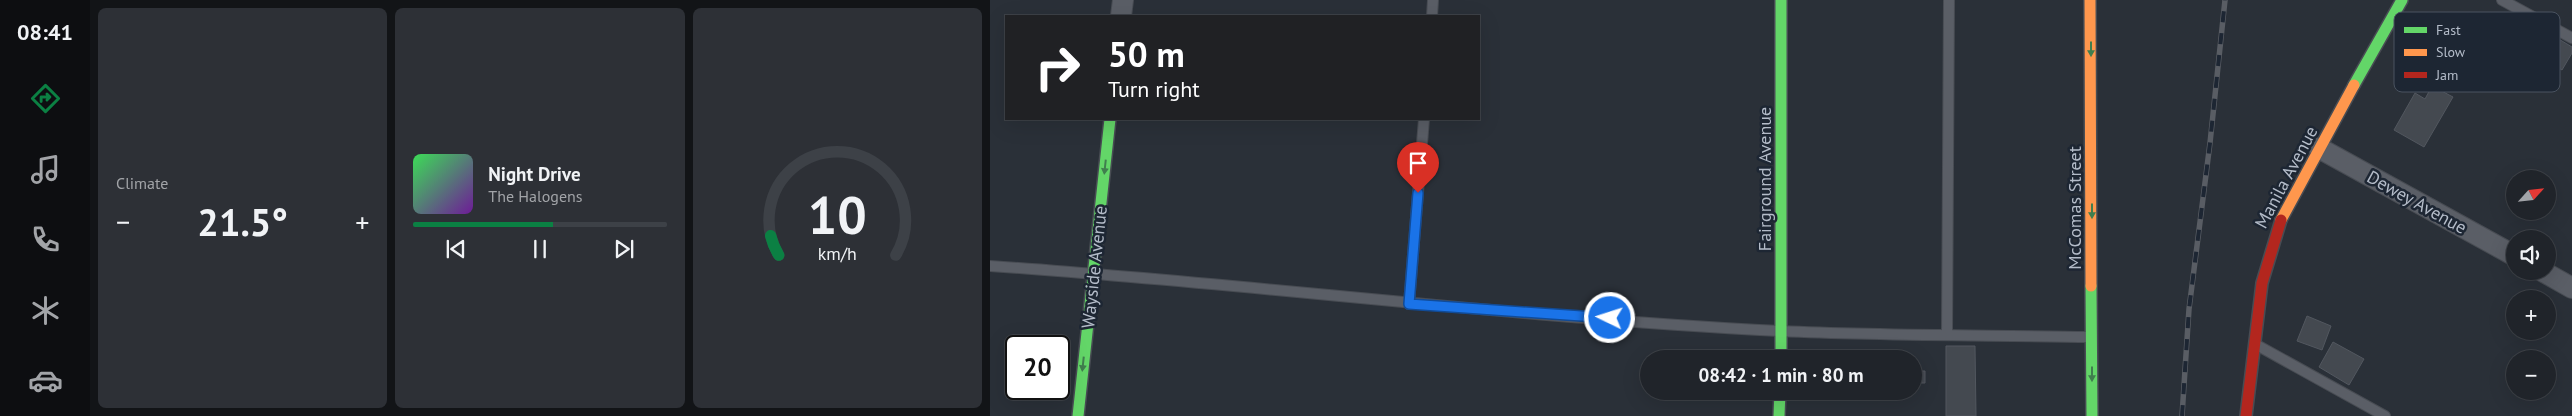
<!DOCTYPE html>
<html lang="en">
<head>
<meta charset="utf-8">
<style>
	:root { --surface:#20242a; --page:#2d3036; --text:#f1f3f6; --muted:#a2a4a8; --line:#3d4147; --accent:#0b8043 }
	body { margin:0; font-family:"PT Sans",sans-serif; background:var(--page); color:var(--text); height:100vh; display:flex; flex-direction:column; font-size:19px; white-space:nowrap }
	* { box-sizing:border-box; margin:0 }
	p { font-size:16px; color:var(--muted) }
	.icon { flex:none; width:28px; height:28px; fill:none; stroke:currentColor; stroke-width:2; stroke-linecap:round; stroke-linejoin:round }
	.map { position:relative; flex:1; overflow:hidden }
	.side { display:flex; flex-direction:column; gap:8px; padding:8px; background:#121417; width:900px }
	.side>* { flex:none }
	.banner { position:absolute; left:15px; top:15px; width:475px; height:105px; border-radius:0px; box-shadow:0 5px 20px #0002,0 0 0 1px var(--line); background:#202124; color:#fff; overflow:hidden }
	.needle { width:32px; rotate:63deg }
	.tools { position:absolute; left:1516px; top:170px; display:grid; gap:10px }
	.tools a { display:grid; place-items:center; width:50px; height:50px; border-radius:50%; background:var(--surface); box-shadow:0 5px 20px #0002,0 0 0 1px var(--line); font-size:25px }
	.speed { position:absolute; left:15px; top:335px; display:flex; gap:10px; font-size:25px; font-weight:700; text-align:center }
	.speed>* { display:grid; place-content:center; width:65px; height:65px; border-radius:50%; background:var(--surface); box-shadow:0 5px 20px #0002,0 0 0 1px var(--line); line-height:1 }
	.speed .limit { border:2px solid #111; border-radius:8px; background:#fff; color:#111 }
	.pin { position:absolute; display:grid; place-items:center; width:42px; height:42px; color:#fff; margin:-51px -21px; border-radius:50% 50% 50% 0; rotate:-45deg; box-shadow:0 0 5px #0007 }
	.pin .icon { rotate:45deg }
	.me { position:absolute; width:55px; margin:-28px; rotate:274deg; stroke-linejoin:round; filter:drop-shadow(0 0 4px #0008) }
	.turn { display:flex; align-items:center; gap:18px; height:105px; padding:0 20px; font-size:22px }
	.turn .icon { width:65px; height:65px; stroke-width:2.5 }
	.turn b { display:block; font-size:35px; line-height:42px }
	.big { font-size:38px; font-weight:800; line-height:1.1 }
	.side .widget { flex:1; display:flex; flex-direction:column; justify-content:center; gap:8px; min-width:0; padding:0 18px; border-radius:8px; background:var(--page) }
	.side .dial { align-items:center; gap:0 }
	.dial svg { height:130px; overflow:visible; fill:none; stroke:var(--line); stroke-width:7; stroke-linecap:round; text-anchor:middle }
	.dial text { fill:var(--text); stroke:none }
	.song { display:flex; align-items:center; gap:15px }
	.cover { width:60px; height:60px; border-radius:8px; background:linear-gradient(135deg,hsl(130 70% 55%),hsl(280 70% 35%)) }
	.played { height:5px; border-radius:2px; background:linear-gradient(90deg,var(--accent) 55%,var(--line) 55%) }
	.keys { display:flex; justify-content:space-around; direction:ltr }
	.heat { display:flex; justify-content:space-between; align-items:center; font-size:28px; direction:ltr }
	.side .tiles { flex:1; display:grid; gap:8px; grid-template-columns:repeat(3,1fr) }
	.trip { position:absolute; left:650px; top:350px; width:282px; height:50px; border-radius:25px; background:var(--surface); box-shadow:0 5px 20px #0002,0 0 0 1px var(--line); font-weight:800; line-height:50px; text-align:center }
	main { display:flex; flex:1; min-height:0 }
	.tabs { display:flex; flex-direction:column; width:90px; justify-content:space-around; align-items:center; background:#0d0e11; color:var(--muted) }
	.tabs .icon { width:35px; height:35px }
	.tabs .current { color:var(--accent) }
	.tabs b { font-size:22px; color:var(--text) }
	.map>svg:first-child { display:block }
</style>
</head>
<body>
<main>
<nav class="tabs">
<b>08:41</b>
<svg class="icon current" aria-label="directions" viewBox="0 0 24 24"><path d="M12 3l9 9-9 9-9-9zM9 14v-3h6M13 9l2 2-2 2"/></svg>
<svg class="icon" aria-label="music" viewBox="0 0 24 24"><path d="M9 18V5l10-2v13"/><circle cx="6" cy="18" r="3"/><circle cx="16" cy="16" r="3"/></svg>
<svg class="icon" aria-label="phone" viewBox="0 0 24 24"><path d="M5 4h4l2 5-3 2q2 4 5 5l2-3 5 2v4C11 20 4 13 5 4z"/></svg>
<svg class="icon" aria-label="climate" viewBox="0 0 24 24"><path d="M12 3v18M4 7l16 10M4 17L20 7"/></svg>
<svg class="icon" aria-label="car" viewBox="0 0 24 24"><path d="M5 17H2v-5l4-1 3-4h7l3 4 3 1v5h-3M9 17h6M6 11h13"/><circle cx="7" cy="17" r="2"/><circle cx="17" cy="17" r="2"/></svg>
</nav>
<section class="side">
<div class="tiles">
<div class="widget"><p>Climate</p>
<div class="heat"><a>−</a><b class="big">21.5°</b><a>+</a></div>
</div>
<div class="widget">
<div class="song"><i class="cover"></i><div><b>Night Drive</b><p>The Halogens</p></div></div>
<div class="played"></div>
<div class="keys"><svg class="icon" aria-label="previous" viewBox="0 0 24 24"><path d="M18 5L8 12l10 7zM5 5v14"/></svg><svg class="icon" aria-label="pause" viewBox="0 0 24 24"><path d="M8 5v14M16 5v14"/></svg><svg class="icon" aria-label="next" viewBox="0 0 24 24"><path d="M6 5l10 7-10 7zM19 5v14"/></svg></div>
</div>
<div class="widget dial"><svg viewBox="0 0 100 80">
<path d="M14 69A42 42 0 1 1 86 69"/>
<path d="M14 69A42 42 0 0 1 9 57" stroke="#0b8043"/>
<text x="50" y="56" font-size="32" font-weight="700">10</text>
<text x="50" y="72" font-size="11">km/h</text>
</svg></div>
</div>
</section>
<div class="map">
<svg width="1582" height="416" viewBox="0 0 1582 416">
	<rect width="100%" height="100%" fill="#2a3038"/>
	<path fill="#444950" stroke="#52575f" d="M1567 38 1582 47V53L1572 70 1555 60Z
		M1442 86 1463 97 1434 147 1404 130 1425 93 1435 99Z
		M1317 316 1341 326 1332 350 1307 341Z
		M1343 342 1374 359 1359 385 1329 367Z
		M956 346H985L986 416H956Z
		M924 371H935V383H924Z
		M882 391H904V399H882Z"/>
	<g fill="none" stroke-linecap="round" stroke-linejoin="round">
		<defs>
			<path id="lane" d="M1512 0 1582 38
				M442 16 443 0
				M0 266C264 284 526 318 791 331 894 336 998 335 1101 337
				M419 304 434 119
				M957 334 959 0
				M1265 344 1395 416"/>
			<path id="street" d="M131 16 133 0
				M1329 148 1525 256
				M1552 271 1582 288"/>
			<path id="fast" d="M791 0V359
				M1364 85 1412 0
				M1101 286 1102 416
				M88 416 120 119
				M789 416 790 391"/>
			<path id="slow" d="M1100 0 1101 286
				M1291 220 1364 85"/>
			<path id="jam" d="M1256 416 1272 283 1291 220"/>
		</defs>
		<use href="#lane" stroke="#484c53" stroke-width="12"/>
		<use href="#street" stroke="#484c53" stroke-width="22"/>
		<use href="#fast" stroke="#484c53" stroke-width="14"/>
		<use href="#slow" stroke="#484c53" stroke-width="14"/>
		<use href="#jam" stroke="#484c53" stroke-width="14"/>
		<use href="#lane" stroke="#5a5e66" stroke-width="10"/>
		<use href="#street" stroke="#5a5e66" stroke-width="20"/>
		<use href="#fast" stroke="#63d668" stroke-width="11"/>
		<use href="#slow" stroke="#ff974d" stroke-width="11"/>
		<use href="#jam" stroke="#b3261e" stroke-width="11"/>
		<defs>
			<path id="rail" d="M1192 416 1199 309 1220 143 1235 0"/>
		</defs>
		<use href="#rail" stroke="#595d64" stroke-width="5.5"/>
		<use href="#rail" stroke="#1d2633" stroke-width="4" stroke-dasharray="11" stroke-linecap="butt"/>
	</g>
	<defs><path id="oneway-solid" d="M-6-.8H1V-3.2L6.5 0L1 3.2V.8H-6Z" transform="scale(1.25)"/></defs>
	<g fill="#407e4e">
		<use href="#oneway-solid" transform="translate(1101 49) rotate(90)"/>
		<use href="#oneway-solid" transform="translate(115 167) rotate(96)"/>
		<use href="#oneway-solid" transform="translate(1102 211) rotate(90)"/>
		<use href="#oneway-solid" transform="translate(93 364) rotate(96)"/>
		<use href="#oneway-solid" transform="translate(1102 374) rotate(90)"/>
	</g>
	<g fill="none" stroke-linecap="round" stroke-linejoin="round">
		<defs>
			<path id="route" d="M428 193 419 304 620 318"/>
		</defs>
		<use href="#route" stroke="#114b97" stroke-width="12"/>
		<use href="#route" stroke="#1a73e8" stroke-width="9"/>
	</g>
	<g text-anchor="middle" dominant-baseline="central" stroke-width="5" stroke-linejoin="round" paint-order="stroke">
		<g font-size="18" fill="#b4bcc9" stroke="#1d2633">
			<text transform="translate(1296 177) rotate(-62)">Manila Avenue</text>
			<text transform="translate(774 179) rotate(-90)">Fairground Avenue</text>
			<text transform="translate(1427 202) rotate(29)">Dewey Avenue</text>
			<text transform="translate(1084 208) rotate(-90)">McComas Street</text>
			<text transform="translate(104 267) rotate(-84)">Wayside Avenue</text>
		</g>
	</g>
	<rect x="1404" y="12" width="166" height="80" rx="8" fill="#1d2633" stroke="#4a5360" stroke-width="1"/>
	<rect x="1414" y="27" width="23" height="6" fill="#63d668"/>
	<rect x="1414" y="49" width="23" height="7" fill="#ff974d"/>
	<rect x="1414" y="72" width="23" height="6" fill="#b3261e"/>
	<g font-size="14" fill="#b4bcc9">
		<text x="1446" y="35">Fast</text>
		<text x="1446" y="57">Slow</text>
		<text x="1446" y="80">Jam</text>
	</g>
</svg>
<div class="tools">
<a><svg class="needle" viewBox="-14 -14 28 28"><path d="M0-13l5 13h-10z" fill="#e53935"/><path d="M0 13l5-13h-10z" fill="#a2a4a8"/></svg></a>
<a><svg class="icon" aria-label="sound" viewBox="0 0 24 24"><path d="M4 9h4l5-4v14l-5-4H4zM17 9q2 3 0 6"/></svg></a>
<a>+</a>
<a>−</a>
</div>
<div class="speed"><div class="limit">20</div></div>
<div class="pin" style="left:428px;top:193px;background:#d93025"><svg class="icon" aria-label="arrive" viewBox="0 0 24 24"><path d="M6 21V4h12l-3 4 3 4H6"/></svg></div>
<svg class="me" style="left:620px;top:318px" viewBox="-20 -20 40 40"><circle r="17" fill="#1a73e8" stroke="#fff" stroke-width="3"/><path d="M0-11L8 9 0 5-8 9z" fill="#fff"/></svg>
<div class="trip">08:42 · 1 min · 80 m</div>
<div class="banner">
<div class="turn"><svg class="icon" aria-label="right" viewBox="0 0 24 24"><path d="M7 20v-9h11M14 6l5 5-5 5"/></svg><div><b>50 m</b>Turn right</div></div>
</div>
</div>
</main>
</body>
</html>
